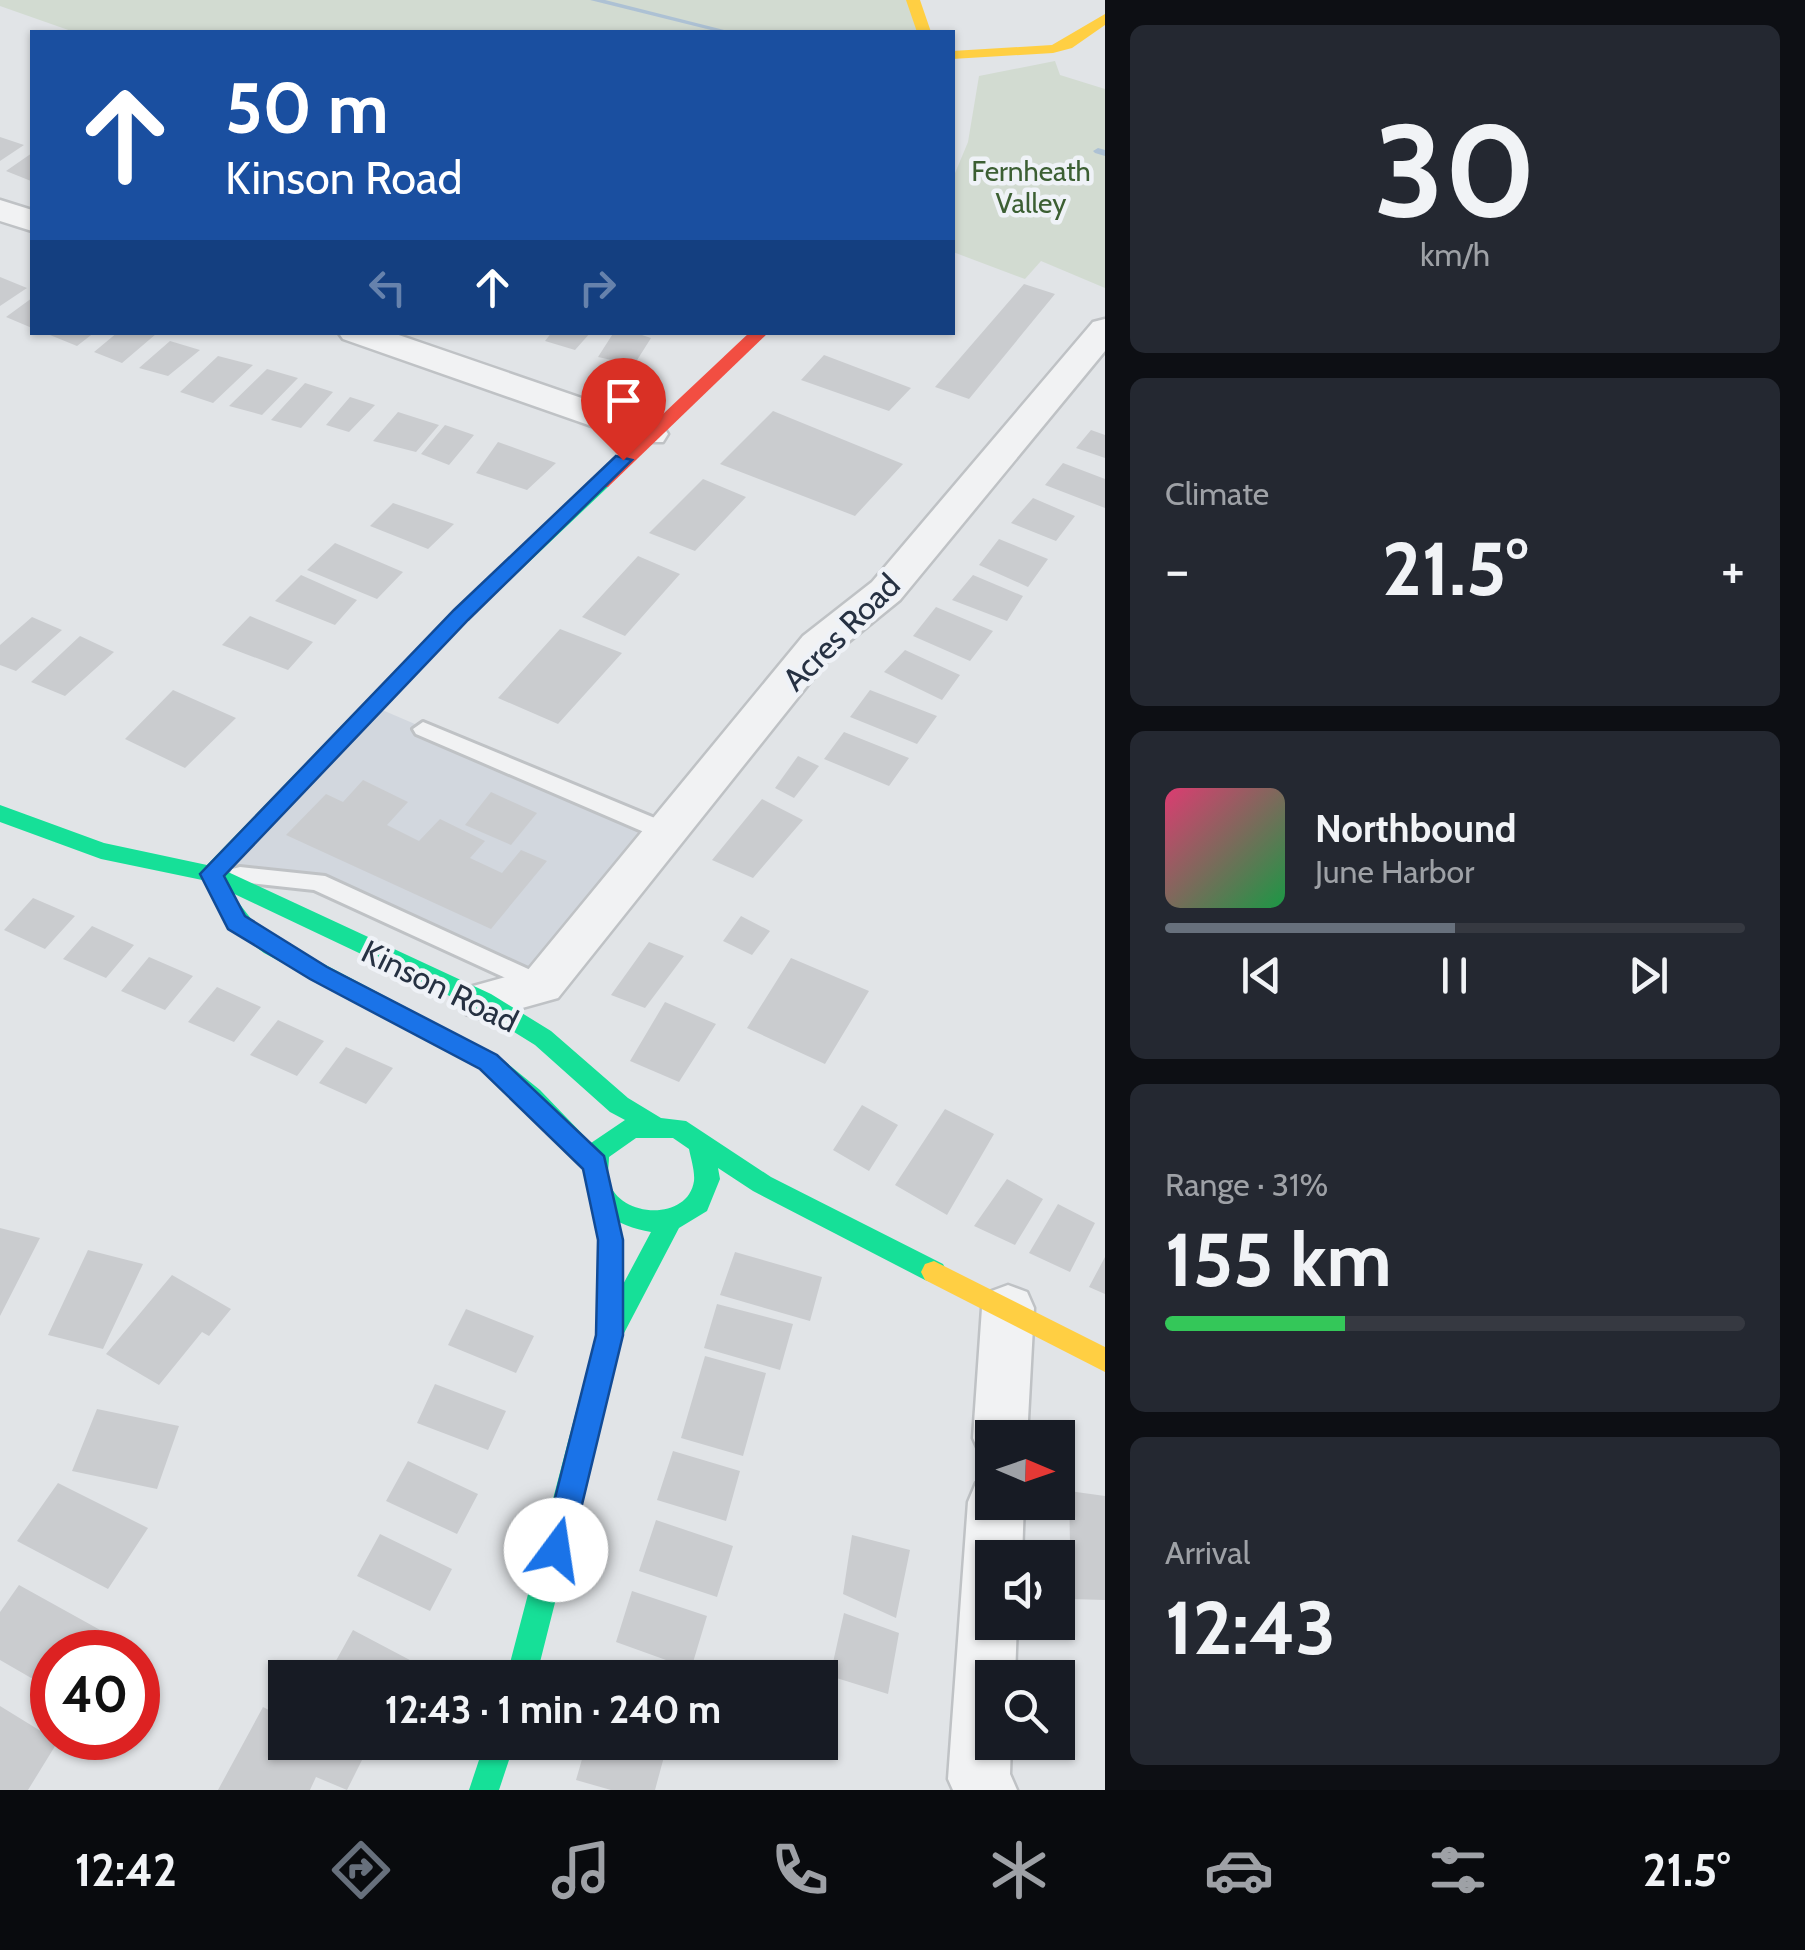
<!DOCTYPE html>
<html lang="en">
<head>
<meta charset="utf-8">
<style>
	:root { --surface:#171b24; --page:#242831; --text:#f1f3f6; --muted:#9ea1a6; --line:#363941; --accent:#67707c }
	body { margin:0; font-family:Cabin,sans-serif; background:var(--page); color:var(--text); height:100vh; display:flex; flex-direction:column; font-size:38px; white-space:nowrap }
	* { box-sizing:border-box; margin:0 }
	p { font-size:32px; color:var(--muted) }
	.icon { flex:none; width:55px; height:55px; fill:none; stroke:currentColor; stroke-width:2; stroke-linecap:round; stroke-linejoin:round }
	.map { position:relative; flex:1; overflow:hidden }
	.panel { display:flex; flex-direction:column; gap:25px; padding:25px; background:#0d0f14; width:700px }
	.panel>* { flex:none }
	.banner { position:absolute; left:30px; top:30px; width:925px; height:305px; border-radius:0px; box-shadow:0 2px 8px #0004; background:#1a4fa0; color:#fff; overflow:hidden }
	.needle { width:65px; rotate:92deg }
	.fabs { position:absolute; left:975px; top:1420px; display:grid; gap:20px }
	.fabs a { display:grid; place-items:center; width:100px; height:100px; border-radius:0px; background:var(--surface); box-shadow:0 2px 8px #0004; font-size:50px }
	.speed { position:absolute; left:30px; top:1630px; display:flex; gap:20px; font-size:50px; font-weight:700; text-align:center }
	.speed>* { display:grid; place-content:center; width:130px; height:130px; border-radius:50%; background:var(--surface); box-shadow:0 2px 8px #0004; line-height:1 }
	.speed .limit { border:15px solid #d22; background:#fff; color:#111 }
	.pin { position:absolute; display:grid; place-items:center; width:85px; height:85px; color:#fff; margin:-102px -42px; border-radius:50% 50% 50% 0; rotate:-45deg; box-shadow:0 0 10px #0007 }
	.pin .icon { rotate:45deg }
	.me { position:absolute; width:110px; margin:-55px; rotate:14deg; stroke-linejoin:round; filter:drop-shadow(0 0 8px #0008) }
	.turn { display:flex; align-items:center; gap:35px; height:210px; padding:0 30px; font-size:45px }
	.turn .icon { width:130px; height:130px; stroke-width:2.5 }
	.turn b { display:block; font-size:70px; line-height:85px }
	.lanes { display:flex; align-items:center; height:95px; padding:0 30px; background:#0003; justify-content:center; gap:50px; direction:ltr }
	.lanes .off { opacity:.35 }
	.big { font-size:75px; font-weight:700; line-height:1.1 }
	.panel .card { flex:1; display:flex; flex-direction:column; justify-content:center; gap:15px; min-width:0; padding:0 35px; border-radius:15px; background:var(--page) }
	.panel .dial { align-items:center; gap:0 }
	.dial b { font-size:130px; line-height:1 }
	.song { display:flex; align-items:center; gap:30px }
	.cover { width:120px; height:120px; border-radius:15px; background:linear-gradient(135deg,hsl(340 70% 55%),hsl(140 70% 35%)) }
	.played { height:10px; border-radius:5px; background:linear-gradient(90deg,var(--accent) 50%,var(--line) 50%) }
	.keys { display:flex; justify-content:space-around; direction:ltr }
	.heat { display:flex; justify-content:space-between; align-items:center; font-size:55px; direction:ltr }
	.charge { height:15px; border-radius:8px; background:linear-gradient(90deg,#34c759 31%,var(--line) 0) }
	.trip { position:absolute; left:268px; top:1660px; width:570px; height:100px; border-radius:0px; background:var(--surface); box-shadow:0 2px 8px #0004; font-weight:700; line-height:100px; text-align:center }
	.tab-bar { display:flex; height:160px; justify-content:space-around; align-items:center; background:#090b0e; color:var(--muted) }
	.tab-bar .icon { width:70px; height:70px }
	.tab-bar .selected { color:var(--accent) }
	.tab-bar b { font-size:45px; color:var(--text) }
	main { display:flex; flex:1; min-height:0 }
	.map>svg:first-child { display:block }
</style>
</head>
<body>
<main>
<div class="map">
<svg width="1105" height="1790" viewBox="0 0 1105 1790">
	<rect width="100%" height="100%" fill="#e1e4e7"/>
	<path fill="#d2d7de" d="M373 706 666 832 542 985 317 882 212 874Z"/>
	<path fill="#d2dbd1" d="M0 0H913L924 32H74L0 6Z
		M1055 61 1060 75 1105 89V288L1041 261 1025 279 953 252V178L968 142 979 76Z"/>
	<g fill="none" stroke-linecap="round" stroke-linejoin="round">
		<path fill="#adc1d4" fill-rule="evenodd" d="M590 0H605L732 32H719Z
			M1098 148 1105 150V156L1095 153 1093 151Z"/>
	</g>
	<path fill="#cacccf" d="M0 137 24 145 0 161Z
		M32 153 31 181 6 171Z
		M0 277 27 288 0 306Z
		M1024 284 1055 294 969 399 935 387Z
		M32 298V328L6 317Z
		M53 332H95L77 346 50 335Z
		M118 332H152L156 334 122 363 94 352Z
		M552 332H591L575 350 545 341Z
		M614 332H633L651 338 634 365 598 357Z
		M170 341 200 350 168 376 139 368Z
		M824 355 911 388 889 411 801 380Z
		M218 356 253 365 213 403 180 392Z
		M267 369 298 378 262 415 229 406Z
		M305 383 333 392 301 428 271 420Z
		M350 397 375 405 349 432 326 425Z
		M773 411 903 464 855 516 720 464Z
		M398 412 439 425 416 452 373 441Z
		M445 425 474 435 449 465 421 454Z
		M1091 430 1105 435V458L1076 448Z
		M498 442 556 463 527 490 476 473Z
		M1063 463 1105 479V508L1045 485Z
		M703 479 746 497 695 551 649 533Z
		M1033 498 1075 516 1056 541 1011 523Z
		M393 503 454 524 428 549 370 526Z
		M999 539 1048 559 1028 587 979 565Z
		M335 543 403 572 377 599 307 570Z
		M638 556 680 574 625 636 582 617Z
		M301 575 357 600 335 625 275 601Z
		M973 575 1023 596 1007 621 952 600Z
		M936 607 993 631 970 661 913 636Z
		M250 616 313 642 288 670 222 645Z
		M32 617 62 630 16 671 0 665V645Z
		M560 629 622 653 558 724 498 698Z
		M80 636 114 652 65 696 31 682Z
		M905 650 960 675 942 700 884 672Z
		M173 690 236 718 185 768 125 739Z
		M870 690 937 716 917 744 850 717Z
		M844 732 909 758 889 786 824 759Z
		M798 756 819 766 794 798 775 788Z
		M363 780 408 802 387 825 419 841 440 819 485 841 470 858 502 873 521 850 547 861 491 929 286 835 326 794 343 802Z
		M491 792 537 813 511 845 465 825Z
		M762 799 803 820 753 878 712 860Z
		M33 898 75 916 45 949 4 930Z
		M741 916 770 931 752 955 723 941Z
		M92 926 134 945 106 978 63 959Z
		M649 942 684 956 645 1008 611 995Z
		M149 957 193 976 165 1010 121 991Z
		M791 958 869 991 825 1064 747 1028Z
		M217 987 261 1007 234 1042 188 1022Z
		M665 1002 716 1024 679 1082 630 1061Z
		M278 1020 324 1041 297 1076 250 1055Z
		M346 1047 393 1068 366 1104 319 1083Z
		M862 1105 898 1125 869 1171 833 1150Z
		M945 1109 994 1134 947 1215 895 1185Z
		M1007 1179 1043 1199 1015 1245 974 1226Z
		M1058 1204 1095 1223 1070 1272 1029 1253Z
		M0 1228 40 1238 0 1316Z
		M88 1250 143 1264 103 1349 48 1335Z
		M735 1252 822 1277 810 1321 720 1295Z
		M1105 1257V1294L1089 1287Z
		M172 1275 231 1309 209 1336 202 1332 159 1385 106 1354Z
		M717 1304 793 1324 780 1370 704 1348Z
		M466 1309 534 1336 516 1373 448 1345Z
		M705 1356 766 1373 743 1456 681 1438Z
		M435 1384 506 1411 488 1450 417 1423Z
		M97 1409 179 1426 157 1489 72 1471Z
		M673 1451 740 1471 726 1521 657 1500Z
		M408 1461 478 1494 457 1534 386 1501Z
		M58 1483 148 1528 108 1589 17 1541Z
		M1069 1491 1105 1496V1600L1071 1599Z
		M656 1520 733 1546 717 1597 639 1571Z
		M380 1534 452 1569 430 1611 357 1576Z
		M852 1535 910 1550 896 1618 843 1594Z
		M19 1585 111 1636 100 1652H52V1690L0 1660V1612Z
		M632 1591 707 1616 691 1669 616 1642Z
		M844 1613 899 1633 888 1694 830 1676Z
		M353 1630 425 1668 421 1678 328 1675Z
		M0 1706 52 1738H60L28 1790H0Z
		M263 1707 285 1718V1742H371L347 1790 316 1777 310 1790H218Z
		M587 1742H668L655 1790H611L576 1780Z"/>
	<g fill="none" stroke-linecap="round" stroke-linejoin="round">
		<defs>
			<path id="lane" d="M423 722 674 826 677 832 674 838H658L416 734 413 729Z
				M240 867 325 876 550 979 554 985 550 991H534L314 890 232 881 229 875 232 869Z"/>
			<path id="street" d="M0 200 32 210V231L0 221Z
				M1105 319V351L900 600 831 656 558 998 483 1019 466 1014 460 1001 466 988 527 971 803 636 872 582 1093 322Z
				M338 332H390L663 426 668 434 663 442H637L343 339Z
				M1008 1285 1027 1292 1034 1308 1027 1438H992V1460L981 1456 973 1438 982 1308 989 1292Z
				M992 1477V1502H1024L1022 1558H992V1622H1017L1015 1678H992V1742H1011L1010 1774 1017 1790H953L948 1779 968 1502 976 1483Z"/>
		</defs>
		<use href="#lane" stroke="#bfc2c5" stroke-width="6"/>
		<use href="#street" stroke="#bfc2c5" stroke-width="5"/>
		<use href="#lane" fill="#f1f2f3" fill-rule="evenodd"/>
		<use href="#street" fill="#f1f2f3" fill-rule="evenodd"/>
		<path fill="#16e098" fill-rule="evenodd" d="M601 477 610 483 608 487 468 620 228 872 491 994 551 1031 628 1098 661 1118 686 1121 771 1177 943 1264 947 1272 943 1280 934 1283 925 1280 753 1191 718 1168 720 1179 707 1211 679 1228 622 1337 536 1678H506L596 1335 651 1232C617 1226 583 1208 584 1169L522 1104 481 1069 264 953 236 932 216 904 219 898H235L252 920 280 941 497 1055 540 1090 591 1143 625 1120 610 1112 535 1045 475 1008 207 881 101 859 0 822V805L104 843 207 865 454 610 594 479ZM636 1138H673L689 1149C691 1159 695 1171 694 1181 688 1222 618 1218 609 1181 607 1174 609 1164 609 1157Z
			M485 1742H515L499 1790H469Z"/>
		<path fill="#ffcf43" fill-rule="evenodd" d="M906 0H920L931 32H917Z
			M1105 14V25L1072 48 1053 53 952 59V51L1052 45Z
			M934 1261 1105 1347V1372L925 1280 921 1272 925 1264Z"/>
		<path fill="#f24e42" fill-rule="evenodd" d="M750 332H769L608 487H594V479Z"/>
	</g>
	<path fill="#1a73e8" stroke="#114b97" stroke-width="2.5" d="M616 456 632 460 468 620 224 876 245 916 327 967 497 1055 604 1156 623 1240V1335L571 1550 566 1560 556 1564 546 1560 542 1550 596 1335 598 1240 583 1169 480 1069 310 979 228 929 200 874 454 610Z"/>
	<g text-anchor="middle" dominant-baseline="central" stroke-width="9" stroke-linejoin="round" paint-order="stroke">
		<g font-size="28" fill="#3c5f33" stroke="#eff2f7">
			<text x="1031" y="171">Fernheath<tspan x="1031" dy="32">Valley</tspan></text>
		</g>
		<g font-size="32" fill="#263142" stroke="#eff2f7">
			<text transform="translate(841 632) rotate(-45)">Acres Road</text>
			<text transform="translate(440 986) rotate(26)">Kinson Road</text>
		</g>
	</g>
</svg>
<div class="fabs">
<a><svg class="needle" viewBox="-14 -14 28 28"><path d="M0-13l5 13h-10z" fill="#e53935"/><path d="M0 13l5-13h-10z" fill="#9ea1a6"/></svg></a>
<a><svg class="icon" aria-label="sound" viewBox="0 0 24 24"><path d="M4 9h4l5-4v14l-5-4H4zM17 9q2 3 0 6"/></svg></a>
<a><svg class="icon" aria-label="search" viewBox="0 0 24 24"><circle cx="10" cy="10" r="6"/><path d="M15 15l6 6"/></svg></a>
</div>
<div class="speed"><div class="limit">40</div></div>
<div class="pin" style="left:623px;top:460px;background:#d93025"><svg class="icon" aria-label="arrive" viewBox="0 0 24 24"><path d="M6 21V4h12l-3 4 3 4H6"/></svg></div>
<svg class="me" style="left:556px;top:1550px" viewBox="-20 -20 40 40"><circle r="19" fill="#fff"/><path d="M0-13L10 11 0 6-10 11z" fill="#1a73e8"/></svg>
<div class="trip">12:43 · 1 min · 240 m</div>
<div class="banner">
<div class="turn"><svg class="icon" aria-label="ahead" viewBox="0 0 24 24"><path d="M12 20V5M6 11l6-6 6 6"/></svg><div><b>50 m</b>Kinson Road</div></div>
<div class="lanes"><svg class="icon off" aria-label="left" viewBox="0 0 24 24"><path d="M17 20v-9H6M10 6l-5 5 5 5"/></svg><svg class="icon" aria-label="ahead" viewBox="0 0 24 24"><path d="M12 20V5M6 11l6-6 6 6"/></svg><svg class="icon off" aria-label="right" viewBox="0 0 24 24"><path d="M7 20v-9h11M14 6l5 5-5 5"/></svg></div>
</div>
</div>
<section class="panel">
<div class="card dial"><b>30</b><p>km/h</p></div>
<div class="card"><p>Climate</p>
<div class="heat"><a>−</a><b class="big">21.5°</b><a>+</a></div>
</div>
<div class="card">
<div class="song"><i class="cover"></i><div><b>Northbound</b><p>June Harbor</p></div></div>
<div class="played"></div>
<div class="keys"><svg class="icon" aria-label="previous" viewBox="0 0 24 24"><path d="M18 5L8 12l10 7zM5 5v14"/></svg><svg class="icon" aria-label="pause" viewBox="0 0 24 24"><path d="M8 5v14M16 5v14"/></svg><svg class="icon" aria-label="next" viewBox="0 0 24 24"><path d="M6 5l10 7-10 7zM19 5v14"/></svg></div>
</div>
<div class="card"><p>Range · 31%</p><b class="big">155 km</b><div class="charge"></div></div>
<div class="card"><p>Arrival</p><b class="big">12:43</b></div>
</section>
</main>
<nav class="tab-bar">
<b>12:42</b>
<svg class="icon selected" aria-label="directions" viewBox="0 0 24 24"><path d="M12 3l9 9-9 9-9-9zM9 14v-3h6M13 9l2 2-2 2"/></svg>
<svg class="icon" aria-label="music" viewBox="0 0 24 24"><path d="M9 18V5l10-2v13"/><circle cx="6" cy="18" r="3"/><circle cx="16" cy="16" r="3"/></svg>
<svg class="icon" aria-label="phone" viewBox="0 0 24 24"><path d="M5 4h4l2 5-3 2q2 4 5 5l2-3 5 2v4C11 20 4 13 5 4z"/></svg>
<svg class="icon" aria-label="climate" viewBox="0 0 24 24"><path d="M12 3v18M4 7l16 10M4 17L20 7"/></svg>
<svg class="icon" aria-label="car" viewBox="0 0 24 24"><path d="M5 17H2v-5l4-1 3-4h7l3 4 3 1v5h-3M9 17h6M6 11h13"/><circle cx="7" cy="17" r="2"/><circle cx="17" cy="17" r="2"/></svg>
<svg class="icon" aria-label="filters" viewBox="0 0 24 24"><path d="M4 7h16M4 17h16"/><circle cx="9" cy="7" r="2"/><circle cx="15" cy="17" r="2"/></svg>
<b>21.5°</b>
</nav>
</body>
</html>
